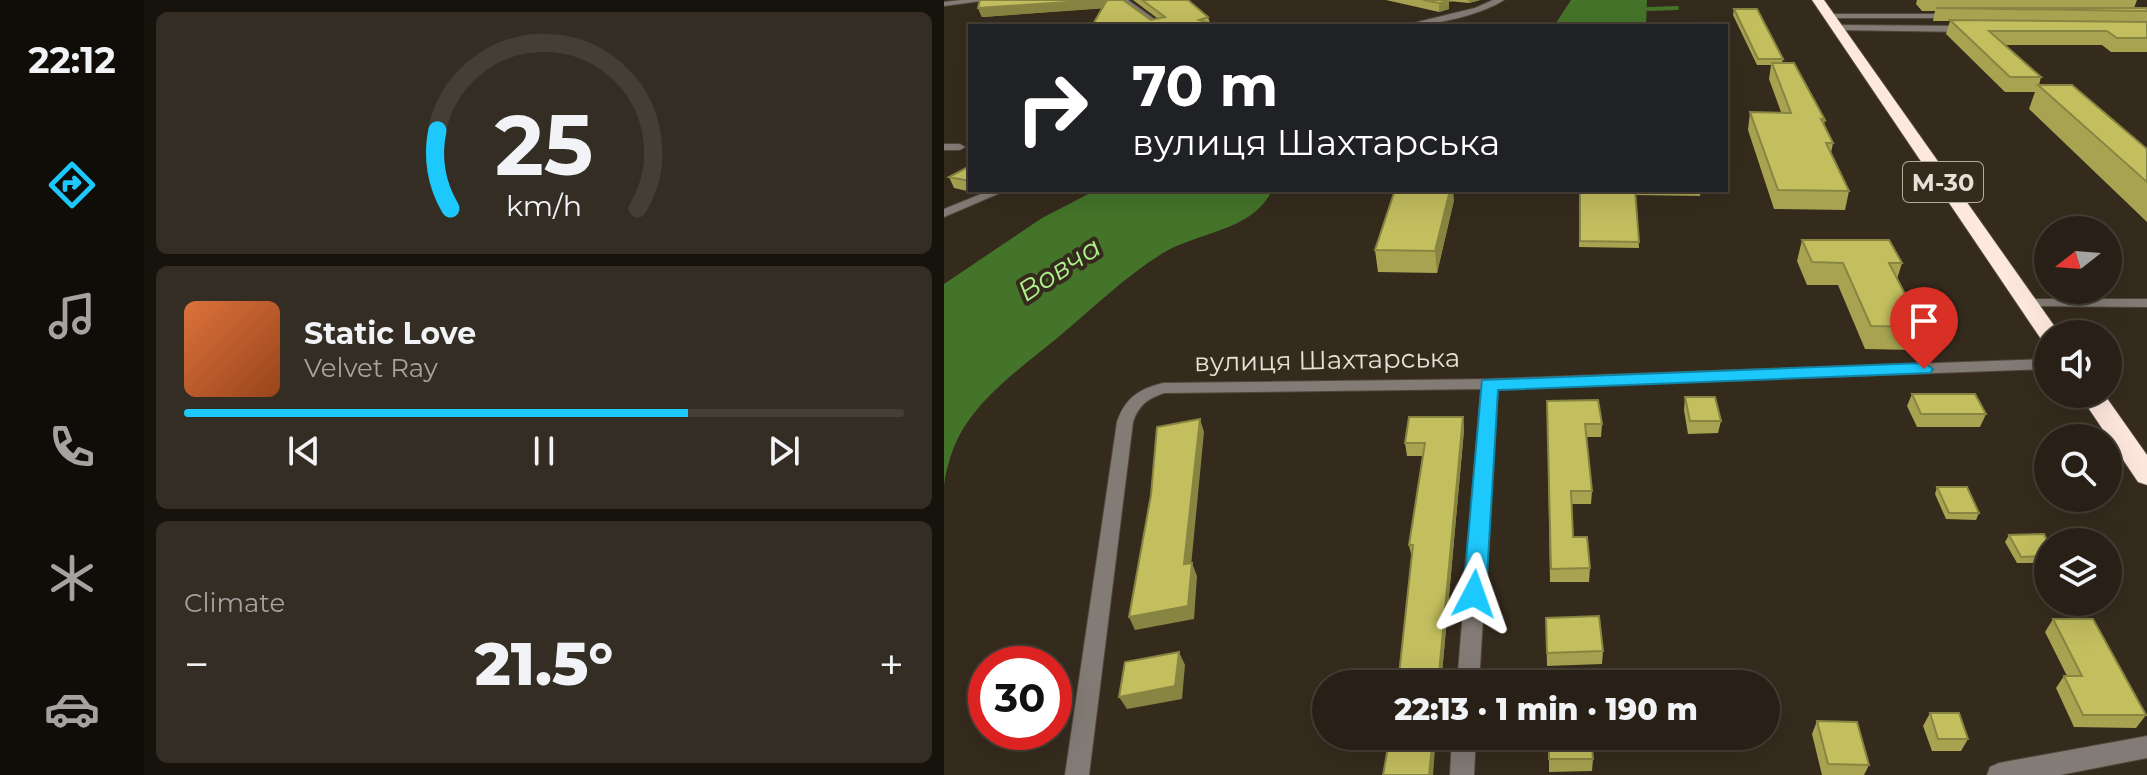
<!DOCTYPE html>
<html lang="en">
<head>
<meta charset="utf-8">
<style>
	:root { --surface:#282016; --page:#342d23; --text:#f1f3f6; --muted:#a5a3a1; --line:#443e35; --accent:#1dc9fc }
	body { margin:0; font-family:Montserrat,sans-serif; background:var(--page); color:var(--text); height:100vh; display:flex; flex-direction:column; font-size:30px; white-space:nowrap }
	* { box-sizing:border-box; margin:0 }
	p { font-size:26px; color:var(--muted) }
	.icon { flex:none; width:44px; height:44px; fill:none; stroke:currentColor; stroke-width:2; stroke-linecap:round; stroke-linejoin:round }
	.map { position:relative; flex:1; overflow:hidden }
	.details { display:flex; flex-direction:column; gap:12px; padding:12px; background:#16120c; width:800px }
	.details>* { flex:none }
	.hud { position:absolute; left:24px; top:24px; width:760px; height:168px; border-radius:0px; box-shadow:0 8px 32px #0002,0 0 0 2px var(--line); background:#202124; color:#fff; overflow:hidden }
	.needle { width:52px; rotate:253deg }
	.fabs { position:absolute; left:1090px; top:216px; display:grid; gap:16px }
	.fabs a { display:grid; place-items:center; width:88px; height:88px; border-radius:50%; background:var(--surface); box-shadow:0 8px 32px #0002,0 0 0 2px var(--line); font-size:40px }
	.speed { position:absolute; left:24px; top:646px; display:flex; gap:16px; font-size:40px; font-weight:700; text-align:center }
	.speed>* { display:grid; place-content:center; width:104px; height:104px; border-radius:50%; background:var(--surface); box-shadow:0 8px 32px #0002,0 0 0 2px var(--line); line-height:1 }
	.speed .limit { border:12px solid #d22; background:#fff; color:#111 }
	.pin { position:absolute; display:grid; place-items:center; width:68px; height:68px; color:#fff; margin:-82px -34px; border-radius:50% 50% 50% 0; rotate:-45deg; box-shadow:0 0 8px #0007 }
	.pin .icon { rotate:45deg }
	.me { position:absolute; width:88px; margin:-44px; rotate:4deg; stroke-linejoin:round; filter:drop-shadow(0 0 6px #0008) }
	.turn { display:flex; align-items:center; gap:28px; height:168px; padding:0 32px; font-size:36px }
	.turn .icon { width:104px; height:104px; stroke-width:2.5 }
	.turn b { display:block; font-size:56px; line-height:68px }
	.big { font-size:60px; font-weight:800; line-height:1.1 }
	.details .widget { flex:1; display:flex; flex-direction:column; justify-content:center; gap:12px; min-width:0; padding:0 28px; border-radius:12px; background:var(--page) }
	.details .dial { align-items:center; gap:0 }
	.dial svg { height:208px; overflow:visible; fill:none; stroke:var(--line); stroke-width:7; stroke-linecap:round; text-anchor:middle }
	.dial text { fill:var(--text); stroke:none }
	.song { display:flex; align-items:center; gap:24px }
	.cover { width:96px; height:96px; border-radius:12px; background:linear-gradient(135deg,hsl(20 70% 55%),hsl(20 70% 35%)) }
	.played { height:8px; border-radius:4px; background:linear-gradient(90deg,var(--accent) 70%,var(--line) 70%) }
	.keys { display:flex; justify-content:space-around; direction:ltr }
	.heat { display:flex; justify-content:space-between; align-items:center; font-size:44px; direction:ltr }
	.trip { position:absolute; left:368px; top:670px; width:468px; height:80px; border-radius:40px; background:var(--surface); box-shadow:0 8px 32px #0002,0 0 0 2px var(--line); font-weight:800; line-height:80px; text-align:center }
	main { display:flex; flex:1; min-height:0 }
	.menu { display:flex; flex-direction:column; width:144px; justify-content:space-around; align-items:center; background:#100d09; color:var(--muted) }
	.menu .icon { width:56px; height:56px }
	.menu .current { color:var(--accent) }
	.menu b { font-size:36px; color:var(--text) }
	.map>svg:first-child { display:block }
</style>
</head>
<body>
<main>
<nav class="menu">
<b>22:12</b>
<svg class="icon current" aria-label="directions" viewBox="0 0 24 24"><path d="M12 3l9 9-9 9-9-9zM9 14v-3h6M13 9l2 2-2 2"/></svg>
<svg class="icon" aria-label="music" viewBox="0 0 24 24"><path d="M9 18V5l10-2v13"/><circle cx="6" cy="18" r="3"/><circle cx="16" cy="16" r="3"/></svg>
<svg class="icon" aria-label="phone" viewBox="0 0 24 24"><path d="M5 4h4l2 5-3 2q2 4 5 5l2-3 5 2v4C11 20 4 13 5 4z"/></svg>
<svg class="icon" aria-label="climate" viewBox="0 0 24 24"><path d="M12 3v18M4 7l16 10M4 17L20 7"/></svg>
<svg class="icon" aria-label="car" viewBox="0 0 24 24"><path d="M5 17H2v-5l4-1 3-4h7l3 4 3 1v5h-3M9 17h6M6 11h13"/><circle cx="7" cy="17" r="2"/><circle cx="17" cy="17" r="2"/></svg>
</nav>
<section class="details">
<div class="widget dial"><svg viewBox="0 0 100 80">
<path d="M14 69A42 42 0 1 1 86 69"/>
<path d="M14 69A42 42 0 0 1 9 39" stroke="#1dc9fc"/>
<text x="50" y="56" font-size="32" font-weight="700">25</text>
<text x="50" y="72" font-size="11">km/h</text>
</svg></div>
<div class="widget">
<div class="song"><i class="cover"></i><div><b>Static Love</b><p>Velvet Ray</p></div></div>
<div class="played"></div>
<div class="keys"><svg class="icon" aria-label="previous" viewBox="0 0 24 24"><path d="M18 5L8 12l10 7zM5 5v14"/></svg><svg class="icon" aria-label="pause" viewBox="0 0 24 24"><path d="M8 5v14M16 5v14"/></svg><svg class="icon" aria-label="next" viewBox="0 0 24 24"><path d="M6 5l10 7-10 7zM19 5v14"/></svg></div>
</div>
<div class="widget"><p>Climate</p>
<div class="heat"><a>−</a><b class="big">21.5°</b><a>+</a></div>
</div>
</section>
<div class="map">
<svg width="1203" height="775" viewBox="0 0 1203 775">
	<rect width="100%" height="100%" fill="#352b1d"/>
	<path fill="#447429" d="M627 0H703L702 26H610Z
		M152 190H328C309 232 253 231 216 255 179 278 146 311 112 339 78 367 34 398 14 438 7 452 2 470 0 485V284L98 218Z"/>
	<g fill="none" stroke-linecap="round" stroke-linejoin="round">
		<path stroke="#447429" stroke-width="4" d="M704 9 733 8"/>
		<defs>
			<path id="street" d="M17 0H44L0 6V2Z
				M175 0H184L220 26H211Z
				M549 0H560C535 16 487 26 457 26L531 8Z
				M883 14H1009L1013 16 1009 18H886Z
				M895 25 1025 26 1029 29 1025 32 892 30 891 28Z
				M0 144H16L21 147 16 150H0Z
				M47 190H63L0 217V209Z
				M1083 299H1203V307L1078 306 1076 303Z
				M1104 359V369L553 389 535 684H513L537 389 220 393C203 399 195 405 189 422L145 775H121L173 422C181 398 195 389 219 383L545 379Z
				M508 736H532L530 775H506Z
				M1203 736V758L1116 775H1043L1046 767 1055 763Z"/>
			<path id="highway" d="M868 0H880L1116 334H1104V340L1097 339Z
				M1135 394H1160L1203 455V485L1194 482Z"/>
		</defs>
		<use href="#street" stroke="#51483b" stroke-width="2"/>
		<use href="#highway" stroke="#51483b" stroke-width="2"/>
		<use href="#street" fill="#837b76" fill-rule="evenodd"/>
		<use href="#highway" fill="#fee7dd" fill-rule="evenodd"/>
	</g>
	<path fill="#a8a351" d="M179 0 207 20 213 18 189 0H244L264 17 266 23 148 26 158 8 38 17 34 8Z
		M442 0H536L525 3 505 1V9L495 12Z
		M973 0H1193L1190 8H1203V52H1167L1158 45H1061L1097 77 1095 85 1203 149V222L1085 109 1091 92H1061L1002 34 1006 21H989L991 11H978L972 4Z
		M790 9 839 59 838 63 881 120 880 125 889 143 887 153 905 191 901 210 830 209 804 130 806 112H837L825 79 827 65H813L789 15Z
		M26 166V190H42L32 193 10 188 5 177Z
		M636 190H757L756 196 692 195 695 248 635 247Z
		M510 200 493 273 434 272 431 250Z
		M858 240 958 263 953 279 978 327 970 350 921 349 894 285H863L853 261Z
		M968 394 1042 414 1036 427H973L963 406Z
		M741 397 777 421 774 433 744 434 740 410Z
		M603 401 658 424 657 437H642L648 491 647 504H627L629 537 646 568 645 582H606Z
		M519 417 520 430 497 684H454L468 558 465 545 479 456H463L461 443Z
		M993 487 1035 513 1032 520 1002 519 991 494Z
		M1065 535 1104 542V563H1073L1061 542Z
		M602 618 659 651 658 664 603 666Z
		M1109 619 1202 715 1192 728 1130 727 1112 688 1120 676H1123L1101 632Z
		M986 713 1024 739 1017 751H988L979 726Z
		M873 721 925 765 920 775H878L868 734Z
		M605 736 649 759 648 771 605 772Z"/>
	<path fill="#888542" d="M154 0H163L165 8 38 17 34 8Z
		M524 0H536L525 3Z
		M505 1V9L495 12V3Z
		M506 190H509L510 200 493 273 491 251Z
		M519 417 520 430 497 684H494Z
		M256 419 260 432 246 577 240 564Z
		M248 563 253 576 250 619 191 630 185 617Z
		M235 652 241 665 238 699 183 709 175 697Z
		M489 736H492L489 775H485Z"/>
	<path fill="#c3be5e" stroke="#888542" stroke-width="2" d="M36 0H154L34 8Z
		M163 0H179L207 20 221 17 198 0H244L264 17 255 20 274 26H148Z
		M479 0H502L505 1 495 3Z
		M992 8H1203V11Z
		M790 9H813L839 59H814Z
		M1006 20 1203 22V38H1173L1163 31H1045L1097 77H1066Z
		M828 63H850L881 120 877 119 889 143H882L905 191 834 190 806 112 847 113Z
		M1094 85H1128L1203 149V182Z
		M26 166V181L5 177Z
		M451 190H506L491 251 431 250Z
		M636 190H691L695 242 636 241Z
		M858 240H945L958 263H945L978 327 927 326 899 263 868 262Z
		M968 394H1031L1042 414H977Z
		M741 397H771L777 421H746Z
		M654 400 658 424H641L648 491H627L629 537H643L646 568 607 569 603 401Z
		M465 417H519L494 684H454L469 545H465L481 443H461Z
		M256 419 240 564 248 563 244 606 185 617 207 495 213 427Z
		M993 487H1023L1035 513H1005Z
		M1100 534 1104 542V556L1077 557 1065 535Z
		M655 616 659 651 603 653 602 618Z
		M1109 619H1149L1202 715H1139L1120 676H1138Z
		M235 652 231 686 175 697 181 662Z
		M986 713H1015L1024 739H994Z
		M873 721 913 722 925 765 884 764Z
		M446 736H489L485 775H439Z
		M605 736H647L649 759H605Z"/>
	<path fill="#1dc9fc" stroke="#1383a4" stroke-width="2" d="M980 363 989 369 986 373 554 390 542 594 538 601H522L519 594 538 380Z"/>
	<g text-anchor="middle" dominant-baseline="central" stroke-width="8" stroke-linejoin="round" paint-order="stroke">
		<rect fill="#352b1d" stroke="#b1aa9f" stroke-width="2" x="959" y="162" width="80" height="40" rx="6"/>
		<g font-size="24" font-weight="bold" fill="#e6e0d7">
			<text x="999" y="182">М-30</text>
		</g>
		<g font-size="26" fill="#e6e0d7" stroke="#352b1d">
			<text transform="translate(383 360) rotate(-1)">вулиця Шахтарська</text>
		</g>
		<g font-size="28" font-style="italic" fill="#aef18c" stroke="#352b1d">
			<text transform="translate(115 269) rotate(-33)">Вовча</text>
		</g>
	</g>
</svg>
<div class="fabs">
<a><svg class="needle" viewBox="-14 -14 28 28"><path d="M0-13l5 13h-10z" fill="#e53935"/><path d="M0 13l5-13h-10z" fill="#a5a3a1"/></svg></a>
<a><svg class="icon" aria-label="sound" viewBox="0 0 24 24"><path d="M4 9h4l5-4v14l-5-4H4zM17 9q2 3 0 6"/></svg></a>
<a><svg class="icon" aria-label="search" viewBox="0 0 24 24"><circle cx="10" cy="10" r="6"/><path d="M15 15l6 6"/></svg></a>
<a><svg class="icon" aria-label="layers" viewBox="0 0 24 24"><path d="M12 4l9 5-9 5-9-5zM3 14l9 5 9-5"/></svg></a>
</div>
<div class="speed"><div class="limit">30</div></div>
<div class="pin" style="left:980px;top:369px;background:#d93025"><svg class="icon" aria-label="arrive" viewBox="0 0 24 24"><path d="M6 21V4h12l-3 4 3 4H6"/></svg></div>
<svg class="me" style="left:530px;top:594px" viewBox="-20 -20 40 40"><path d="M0-17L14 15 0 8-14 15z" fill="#1dc9fc" stroke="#fff" stroke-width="4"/></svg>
<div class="trip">22:13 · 1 min · 190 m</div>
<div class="hud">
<div class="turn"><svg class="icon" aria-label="right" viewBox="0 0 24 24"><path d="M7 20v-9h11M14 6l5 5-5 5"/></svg><div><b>70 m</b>вулиця Шахтарська</div></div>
</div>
</div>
</main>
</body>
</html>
